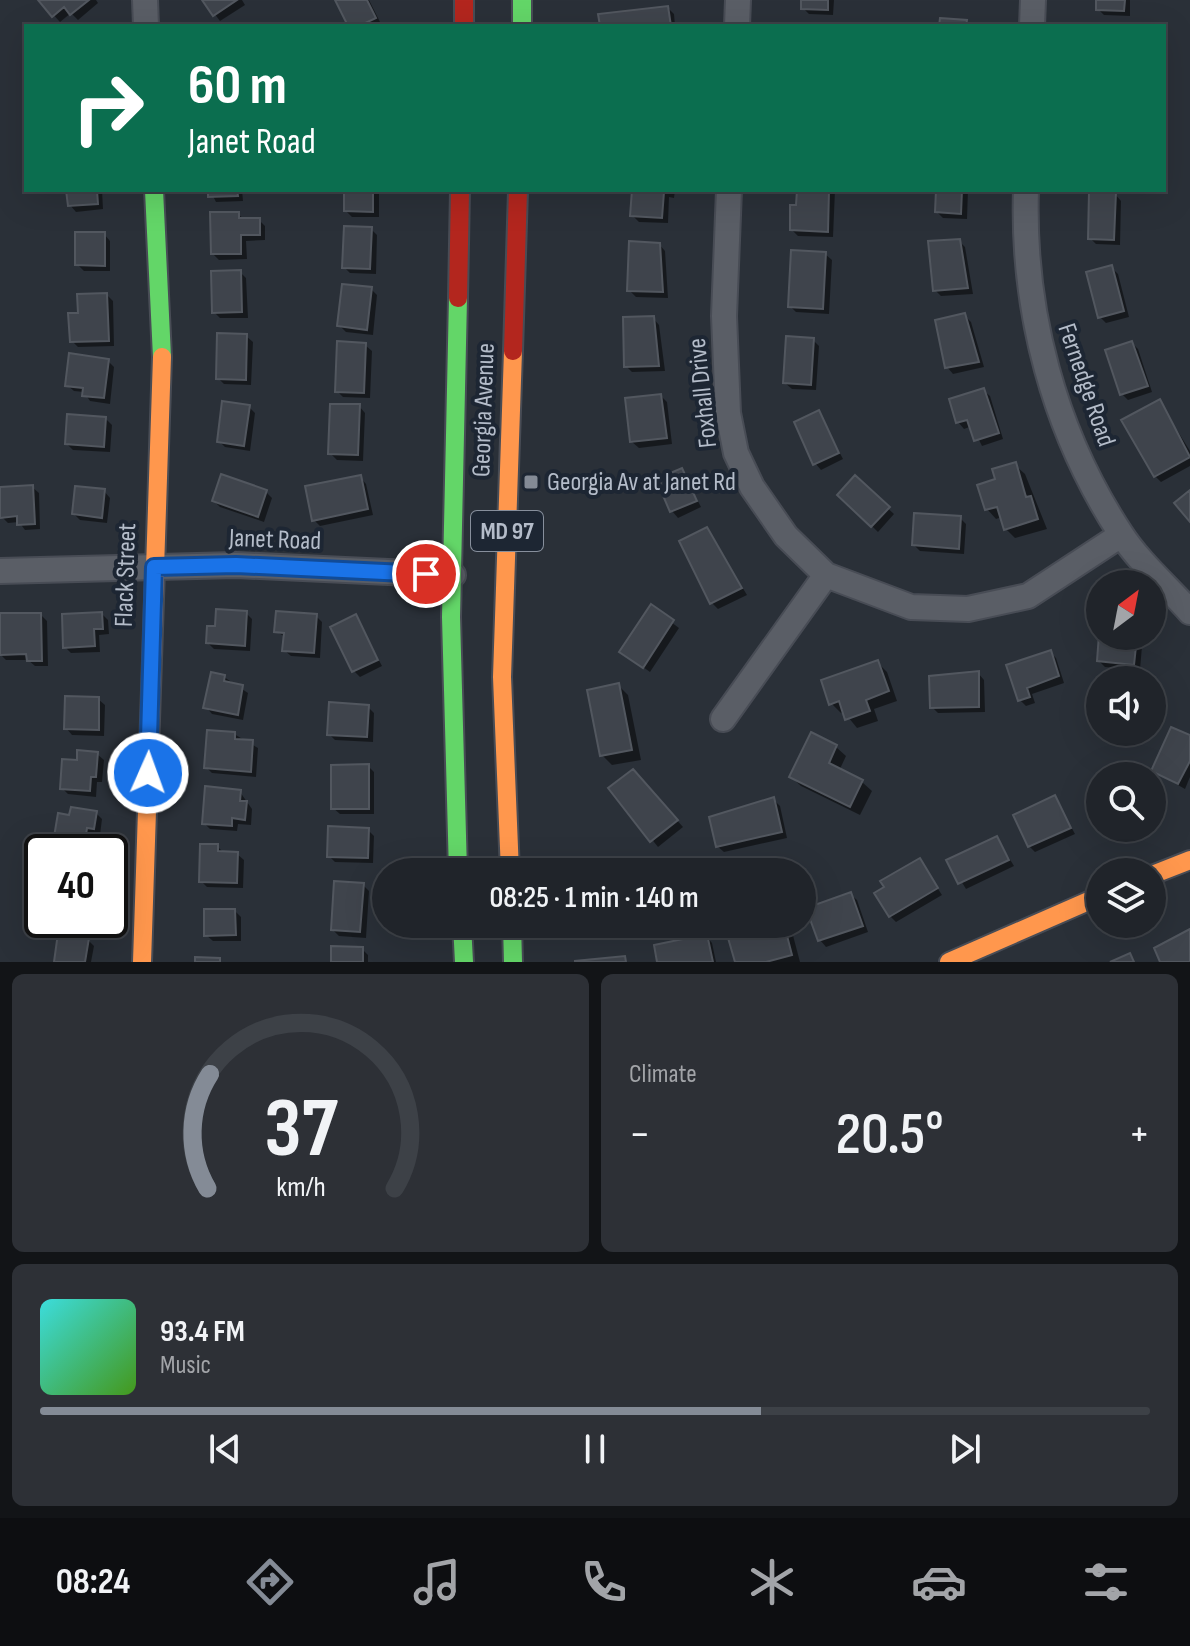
<!DOCTYPE html>
<html lang="en">
<head>
<meta charset="utf-8">
<style>
	:root { --surface:#20242a; --page:#2d3036; --text:#f1f3f6; --muted:#a2a4a8; --line:#3d4147; --accent:#848b96 }
	body { margin:0; font-family:"Sofia Sans Condensed",sans-serif; background:var(--page); color:var(--text); height:100vh; display:flex; flex-direction:column; font-size:30px; white-space:nowrap }
	* { box-sizing:border-box; margin:0 }
	p { font-size:26px; color:var(--muted) }
	.icon { flex:none; width:44px; height:44px; fill:none; stroke:currentColor; stroke-width:2; stroke-linecap:round; stroke-linejoin:round }
	.map { position:relative; height:962px; overflow:hidden }
	.drawer { display:flex; flex-direction:column; gap:12px; padding:12px; background:#121417; flex:1 }
	.drawer>* { flex:none }
	.top-card { position:absolute; left:24px; top:24px; width:1142px; height:168px; border-radius:0px; box-shadow:0 8px 32px #0002,0 0 0 2px var(--line); background:#0b6e4f; color:#fff; overflow:hidden }
	.needle { width:52px; rotate:32deg }
	.controls { position:absolute; left:1086px; top:570px; display:grid; gap:16px }
	.controls a { display:grid; place-items:center; width:80px; height:80px; border-radius:50%; background:var(--surface); box-shadow:0 8px 32px #0002,0 0 0 2px var(--line); font-size:40px }
	.speed { position:absolute; left:24px; top:834px; display:flex; gap:16px; font-size:40px; font-weight:700; text-align:center }
	.speed>* { display:grid; place-content:center; width:104px; height:104px; border-radius:50%; background:var(--surface); box-shadow:0 8px 32px #0002,0 0 0 2px var(--line); line-height:1 }
	.speed .limit { border:4px solid #111; border-radius:12px; background:#fff; color:#111 }
	.pin { position:absolute; display:grid; place-items:center; width:68px; height:68px; color:#fff; margin:-34px; border:4px solid #fff; border-radius:50%; box-shadow:0 2px 8px #0007 }
	.me { position:absolute; width:88px; margin:-44px; rotate:2deg; stroke-linejoin:round; filter:drop-shadow(0 0 6px #0008) }
	.turn { display:flex; align-items:center; gap:28px; height:168px; padding:0 32px; font-size:36px }
	.turn .icon { width:104px; height:104px; stroke-width:2.5 }
	.turn b { display:block; font-size:56px; line-height:68px }
	.big { font-size:60px; font-weight:600; line-height:1.1 }
	.drawer .tile { flex:1; display:flex; flex-direction:column; justify-content:center; gap:12px; min-width:0; padding:0 28px; border-radius:12px; background:var(--page) }
	.drawer .dial { align-items:center; gap:0 }
	.dial svg { height:208px; overflow:visible; fill:none; stroke:var(--line); stroke-width:7; stroke-linecap:round; text-anchor:middle }
	.dial text { fill:var(--text); stroke:none }
	.song { display:flex; align-items:center; gap:24px }
	.cover { width:96px; height:96px; border-radius:12px; background:linear-gradient(135deg,hsl(180 70% 55%),hsl(100 70% 35%)) }
	.played { height:8px; border-radius:4px; background:linear-gradient(90deg,var(--accent) 65%,var(--line) 65%) }
	.keys { display:flex; justify-content:space-around; direction:ltr }
	.heat { display:flex; justify-content:space-between; align-items:center; font-size:44px; direction:ltr }
	.drawer .tiles { flex:1; display:grid; gap:12px; grid-template-columns:1fr 1fr }
	.tile:last-child { grid-column:span 2 }
	.trip { position:absolute; left:372px; top:858px; width:444px; height:80px; border-radius:40px; background:var(--surface); box-shadow:0 8px 32px #0002,0 0 0 2px var(--line); font-weight:600; line-height:80px; text-align:center }
	.menu { display:flex; height:128px; justify-content:space-around; align-items:center; background:#0d0e11; color:var(--muted) }
	.menu .icon { width:56px; height:56px }
	.menu .on { color:var(--accent) }
	.menu b { font-size:36px; color:var(--text) }
	.map>svg:first-child { display:block }
</style>
</head>
<body>
<div class="map">
<svg width="1190" height="962" viewBox="0 0 1190 962">
	<rect width="100%" height="100%" fill="#2a3038"/>
	<path fill="#0007" d="M40 0H96L98 3 78 20 71 13 60 22Z
		M204 0H242L245 5 220 21Z
		M337 0H369L381 24 351 26Z
		M803 0H834L833 15 809 14 803 8Z
		M1098 0H1130V16L1104 15 1098 9Z
		M668 8 674 14 675 26H602Z
		M68 190H102L103 209 76 212 70 205Z
		M210 190H242L243 201 216 202Z
		M346 190H379V217H352L346 211Z
		M634 190H675L674 198 669 197 668 223 639 222 633 216Z
		M799 190H835L833 237 798 236 792 230Z
		M938 190H968L967 219 943 218 937 212Z
		M1115 194 1121 201 1120 245 1096 244 1090 238Z
		M238 214 245 220H259L265 226V240L246 241 247 259 219 260 213 254Z
		M371 229 377 235 376 274 350 273 344 267Z
		M104 234 110 241V271H84L77 264Z
		M959 241 965 247 973 294 941 296 935 290Z
		M659 244 665 251 668 298 636 297 630 291Z
		M825 254 832 260 829 314 796 312 790 306Z
		M1111 267 1118 274 1129 317 1106 323 1100 317Z
		M240 272 246 278 248 318H220L214 312Z
		M371 289 377 295 373 335 346 332 339 325Z
		M107 295 113 301 114 346 78 347 72 341 80 315Z
		M965 316 971 322 984 367 953 374 947 367Z
		M653 318 659 325 665 371 632 372 626 366Z
		M246 336 253 342 251 385 224 384 218 378Z
		M813 340 819 346 816 390 792 389 785 383Z
		M1132 343 1138 349 1152 392 1128 400 1122 394Z
		M365 345 372 351 370 398 343 397 337 391Z
		M108 361 114 367 110 404 90 401 84 392 74 391 67 385Z
		M983 390 990 396 1003 439 982 446 972 426 964 429 958 422Z
		M661 396 667 402 672 444 639 448 632 442Z
		M1159 401 1190 451V466L1161 482 1155 476Z
		M359 406 365 413 363 461 337 460 330 453Z
		M249 407 255 413 250 451 225 447 219 441Z
		M819 413 843 459 821 470 815 463Z
		M105 418 112 425 110 452 73 450 67 444Z
		M1015 465 1025 474 1047 529 1015 538 1006 529 1002 517 996 519 987 509 998 481Z
		M682 470 701 507 678 518 672 511Z
		M222 477 266 492 272 498 264 522 220 507 214 501Z
		M360 477 366 484 373 515 320 526 314 520Z
		M855 478 894 514 878 532 840 495Z
		M32 487 39 493 40 529 25 530 19 522 8 523 2 517Z
		M104 491 110 498 107 523 80 520 74 514Z
		M960 518 966 524 964 554 920 551 914 545Z
		M707 529 747 595 718 609 712 603Z
		M651 607 679 628 650 672 622 652Z
		M246 613 252 619 250 651 214 649 208 643Z
		M102 614 108 620 109 634 99 635 100 652 71 653 65 647Z
		M0 615H41L47 621 48 666H35L28 660H6L0 654Z
		M316 616 322 622 320 658 291 656 284 650 285 637 276 631Z
		M356 617 382 666 360 677 354 671Z
		M1136 639 1142 646 1140 670 1105 667 1099 661Z
		M1050 652 1056 658 1064 683 1032 694 1035 703 1026 706 1020 700 1008 666Z
		M877 662 887 672 897 701 874 709 878 721 857 728 844 712 841 713 831 703Z
		M978 673 984 680 985 712 938 713 932 707Z
		M224 677 248 693 243 720 212 714 206 707Z
		M619 686 628 695 641 760 612 765 602 755Z
		M98 699 105 705 104 736 72 735 66 728Z
		M368 707 374 713 373 742 335 740 329 734Z
		M234 734 258 748 256 777 212 773 206 767Z
		M1190 738V777L1185 789 1153 771Z
		M836 747 846 756 839 771 862 782 872 791 860 815 801 786 791 777Z
		M97 754 104 760 102 782H97L96 797 68 794 62 788 79 762Z
		M368 766 374 772V814H340L333 808Z
		M639 778 683 827 658 847 611 788Z
		M240 792 252 809 251 825 238 824 237 831 210 829 204 823Z
		M1055 797 1075 834 1035 852 1029 846Z
		M774 800 780 806 787 838 724 852 717 846Z
		M96 813 102 819 100 835 93 834 90 852 62 849 56 843 71 818Z
		M368 830 374 836 373 863 335 862 329 856Z
		M997 838 1014 866 966 889 949 861Z
		M217 846 224 853 237 854 244 860 243 888 207 887 201 881Z
		M919 860 942 895 896 922 890 916Z
		M363 885 369 891 366 938 339 936 333 930Z
		M850 894 857 900 868 932 826 947 820 940 809 909Z
		M235 911 241 917V941H213L206 935Z
		M727 924H790L800 962H737Z
		M706 936 712 943 716 962H659Z
		M88 940 94 946 91 962H56Z
		M362 949 368 955V962H333Z"/>
	<path fill="#3f444c" stroke="#52575f" stroke-width="2" d="M38 0H89L70 15 64 7 52 17Z
		M202 0H237L213 16Z
		M335 0H367L376 18 359 26H348Z
		M801 0H828V10L801 9Z
		M1096 0H1125L1124 11 1096 10Z
		M668 6 671 26H600L598 14Z
		M940 18 967 20 966 26H939Z
		M66 190H97L98 204 68 206Z
		M208 190H237L238 196 208 197Z
		M344 190H373V212L344 211Z
		M632 190H669L664 192 662 218 630 216Z
		M797 190H829L828 232 790 230V205H796Z
		M936 190H962L961 214 935 212Z
		M1089 192H1116L1114 240 1088 239Z
		M210 212H239V218H260V235H241V254H211Z
		M344 226 372 227 370 269 342 268Z
		M75 232H105V266L75 265Z
		M960 239 968 288 933 291 928 241Z
		M629 241 660 243 663 292 627 291Z
		M791 250 826 252 823 309 788 307Z
		M1112 265 1124 311 1098 318 1086 272Z
		M241 270 242 312 212 313 211 271Z
		M342 284 372 287 367 330 337 326Z
		M107 293 109 341 70 342 68 313H78L77 294Z
		M965 313 979 362 945 368 935 320Z
		M654 316 659 366 624 367 623 317Z
		M217 333 247 334 246 380 216 379Z
		M786 336 814 338 811 385 783 383Z
		M337 341 366 343 364 393 335 392Z
		M1132 341 1148 386 1120 395 1105 350Z
		M69 353 109 359 104 398 82 396 83 388 65 386Z
		M984 388 999 433 974 441 967 420 956 423 949 399Z
		M661 394 667 438 630 442 625 398Z
		M1160 399 1190 457 1154 477 1121 420Z
		M222 401 250 405 244 446 217 442Z
		M330 404H360L358 455 328 454Z
		M819 410 839 453 813 465 794 422Z
		M67 414 106 417 104 447 65 444Z
		M1016 462 1026 497 1031 496 1038 519 1004 530 997 507 985 510 977 485 995 479 992 469Z
		M682 468 697 501 670 512 656 479Z
		M221 474 267 490 258 517 212 501Z
		M361 475 368 509 312 521 305 486Z
		M855 475 890 507 871 527 837 495Z
		M33 485 35 524 17 525V516L0 518V487Z
		M75 486 105 489 102 518 72 514Z
		M1190 490V522L1174 503Z
		M914 513 961 516 959 549 912 545Z
		M707 527 742 588 710 604 679 541Z
		M651 604 674 620 643 668 619 652Z
		M216 609 247 611 245 646 206 643 207 626H215Z
		M276 611 317 614 314 653 282 651 284 633 274 632Z
		M102 612 103 629H94L95 646 63 648 62 614Z
		M0 613H41L42 661H27L26 654 0 655Z
		M356 614 378 660 352 672 330 627Z
		M1099 634 1137 637 1134 665 1097 661Z
		M1051 650 1059 676 1027 688 1030 697 1018 701 1006 665Z
		M878 660 889 691 866 700 870 711 845 720 839 701 829 705 821 680Z
		M979 671V707L930 708 929 676Z
		M211 672 225 675 224 681 243 685 238 715 203 708Z
		M619 683 632 750 600 756 587 690Z
		M65 696 99 697V730L64 729Z
		M329 702 369 705 367 737 327 735Z
		M1171 727 1190 735V761L1178 784 1151 771Z
		M207 730 235 732V739L253 740 251 772 204 768Z
		M811 732 837 745 829 763 863 780 850 807 789 777Z
		M77 750 98 752 96 777H91L90 791 60 789 62 759 77 760Z
		M369 764V809H331V765Z
		M633 769 678 820 650 842 608 788Z
		M205 786 241 790 240 801H247L245 820 232 818V826L202 824Z
		M1100 790V812L1092 793Z
		M1055 795 1071 828 1028 847 1013 815Z
		M774 797 782 832 716 847 709 817Z
		M71 807 97 811 94 829 87 828 84 848 53 843 58 813 69 815Z
		M328 826 369 828 368 858 327 857Z
		M997 836 1009 860 958 884 946 860Z
		M200 844H218V851L238 852 237 883 199 882Z
		M920 858 938 888 889 917 874 893 884 887 880 881Z
		M334 881 364 883 360 932 331 930Z
		M851 892 863 926 818 941 806 908Z
		M204 909H235L236 935 204 936Z
		M724 924H784L792 955 766 962H735Z
		M1190 929V962H1160L1154 948Z
		M58 933 89 938 85 962H54Z
		M707 934 713 962H657L654 945Z
		M331 946 363 947V962H331Z
		M1130 953 1134 962H1110Z
		M625 956 626 962H575V961Z
		M195 957 220 958V962H195Z"/>
	<g fill="none" stroke-linecap="round" stroke-linejoin="round">
		<defs>
			<path id="street" d="M145 0 146 26
				M737 26 738 0
				M1032 26 1033 0
				M729 190 724 316 728 413 736 453 752 487 786 536 826 575 911 607 968 609 1028 596 1121 535
				M1026 190C1022 311 1054 432 1121 534 1139 562 1168 587 1190 612
				M0 571 236 565 453 575
				M723 719 826 575"/>
			<path id="fast" d="M522 0V26
				M154 190 162 357
				M458 298 451 617 458 872
				M462 924 464 962
				M512 924 513 962"/>
			<path id="slow" d="M510 872 502 677 513 351
				M1152 875 1190 860
				M142 962 162 357
				M949 962 1100 896"/>
			<path id="jam" d="M464 0V26
				M458 298 460 190
				M513 351 518 190"/>
		</defs>
		<use href="#street" stroke="#484c55" stroke-width="28"/>
		<use href="#fast" stroke="#484c55" stroke-width="22"/>
		<use href="#slow" stroke="#484c55" stroke-width="22"/>
		<use href="#jam" stroke="#484c55" stroke-width="22"/>
		<use href="#street" stroke="#5a5e66" stroke-width="24"/>
		<use href="#fast" stroke="#63d668" stroke-width="18"/>
		<use href="#slow" stroke="#ff974d" stroke-width="18"/>
		<use href="#jam" stroke="#b3261e" stroke-width="18"/>
	</g>
	<g fill="none" stroke-linecap="round" stroke-linejoin="round">
		<defs>
			<path id="route" d="M148 773 154 567 236 565 426 574"/>
		</defs>
		<use href="#route" stroke="#114b97" stroke-width="20"/>
		<use href="#route" stroke="#1a73e8" stroke-width="14"/>
	</g>
	<rect fill="#848b96" stroke="#1d2633" stroke-width="3" x="523" y="474" width="16" height="16" rx="4"/>
	<g text-anchor="middle" dominant-baseline="central" stroke-width="8" stroke-linejoin="round" paint-order="stroke">
		<rect fill="#1d2633" stroke="#878f9c" stroke-width="2" x="471" y="511" width="72" height="40" rx="6"/>
		<g font-size="24" font-weight="bold" fill="#b4bcc9">
			<text x="507" y="531">MD 97</text>
		</g>
		<g font-size="26" fill="#b4bcc9" stroke="#1d2633">
			<text transform="translate(1086 385) rotate(71)">Fernedge Road</text>
			<text transform="translate(703 393) rotate(-96)">Foxhall Drive</text>
			<text transform="translate(484 410) rotate(-88)">Georgia Avenue</text>
			<text transform="translate(275 540) rotate(2)">Janet Road</text>
			<text transform="translate(126 575) rotate(-88)">Flack Street</text>
		</g>
		<g font-size="26" fill="#b4bcc9" stroke="#1d2633" text-anchor="start">
			<text x="547" y="482">Georgia Av at Janet Rd</text>
		</g>
	</g>
</svg>
<div class="controls">
<a><svg class="needle" viewBox="-14 -14 28 28"><path d="M0-13l5 13h-10z" fill="#e53935"/><path d="M0 13l5-13h-10z" fill="#a2a4a8"/></svg></a>
<a><svg class="icon" aria-label="sound" viewBox="0 0 24 24"><path d="M4 9h4l5-4v14l-5-4H4zM17 9q2 3 0 6"/></svg></a>
<a><svg class="icon" aria-label="search" viewBox="0 0 24 24"><circle cx="10" cy="10" r="6"/><path d="M15 15l6 6"/></svg></a>
<a><svg class="icon" aria-label="layers" viewBox="0 0 24 24"><path d="M12 4l9 5-9 5-9-5zM3 14l9 5 9-5"/></svg></a>
</div>
<div class="speed"><div class="limit">40</div></div>
<div class="pin" style="left:426px;top:574px;background:#d93025"><svg class="icon" aria-label="arrive" viewBox="0 0 24 24"><path d="M6 21V4h12l-3 4 3 4H6"/></svg></div>
<svg class="me" style="left:148px;top:773px" viewBox="-20 -20 40 40"><circle r="17" fill="#1a73e8" stroke="#fff" stroke-width="3"/><path d="M0-11L8 9 0 5-8 9z" fill="#fff"/></svg>
<div class="trip">08:25 · 1 min · 140 m</div>
<div class="top-card">
<div class="turn"><svg class="icon" aria-label="right" viewBox="0 0 24 24"><path d="M7 20v-9h11M14 6l5 5-5 5"/></svg><div><b>60 m</b>Janet Road</div></div>
</div>
</div>
<section class="drawer">
<div class="tiles">
<div class="tile dial"><svg viewBox="0 0 100 80">
<path d="M14 69A42 42 0 1 1 86 69"/>
<path d="M14 69A42 42 0 0 1 15 25" stroke="#848b96"/>
<text x="50" y="56" font-size="32" font-weight="700">37</text>
<text x="50" y="72" font-size="11">km/h</text>
</svg></div>
<div class="tile"><p>Climate</p>
<div class="heat"><a>−</a><b class="big">20.5°</b><a>+</a></div>
</div>
<div class="tile">
<div class="song"><i class="cover"></i><div><b>93.4 FM</b><p>Music</p></div></div>
<div class="played"></div>
<div class="keys"><svg class="icon" aria-label="previous" viewBox="0 0 24 24"><path d="M18 5L8 12l10 7zM5 5v14"/></svg><svg class="icon" aria-label="pause" viewBox="0 0 24 24"><path d="M8 5v14M16 5v14"/></svg><svg class="icon" aria-label="next" viewBox="0 0 24 24"><path d="M6 5l10 7-10 7zM19 5v14"/></svg></div>
</div>
</div>
</section>
<nav class="menu">
<b>08:24</b>
<svg class="icon on" aria-label="directions" viewBox="0 0 24 24"><path d="M12 3l9 9-9 9-9-9zM9 14v-3h6M13 9l2 2-2 2"/></svg>
<svg class="icon" aria-label="music" viewBox="0 0 24 24"><path d="M9 18V5l10-2v13"/><circle cx="6" cy="18" r="3"/><circle cx="16" cy="16" r="3"/></svg>
<svg class="icon" aria-label="phone" viewBox="0 0 24 24"><path d="M5 4h4l2 5-3 2q2 4 5 5l2-3 5 2v4C11 20 4 13 5 4z"/></svg>
<svg class="icon" aria-label="climate" viewBox="0 0 24 24"><path d="M12 3v18M4 7l16 10M4 17L20 7"/></svg>
<svg class="icon" aria-label="car" viewBox="0 0 24 24"><path d="M5 17H2v-5l4-1 3-4h7l3 4 3 1v5h-3M9 17h6M6 11h13"/><circle cx="7" cy="17" r="2"/><circle cx="17" cy="17" r="2"/></svg>
<svg class="icon" aria-label="filters" viewBox="0 0 24 24"><path d="M4 7h16M4 17h16"/><circle cx="9" cy="7" r="2"/><circle cx="15" cy="17" r="2"/></svg>
</nav>
</body>
</html>
